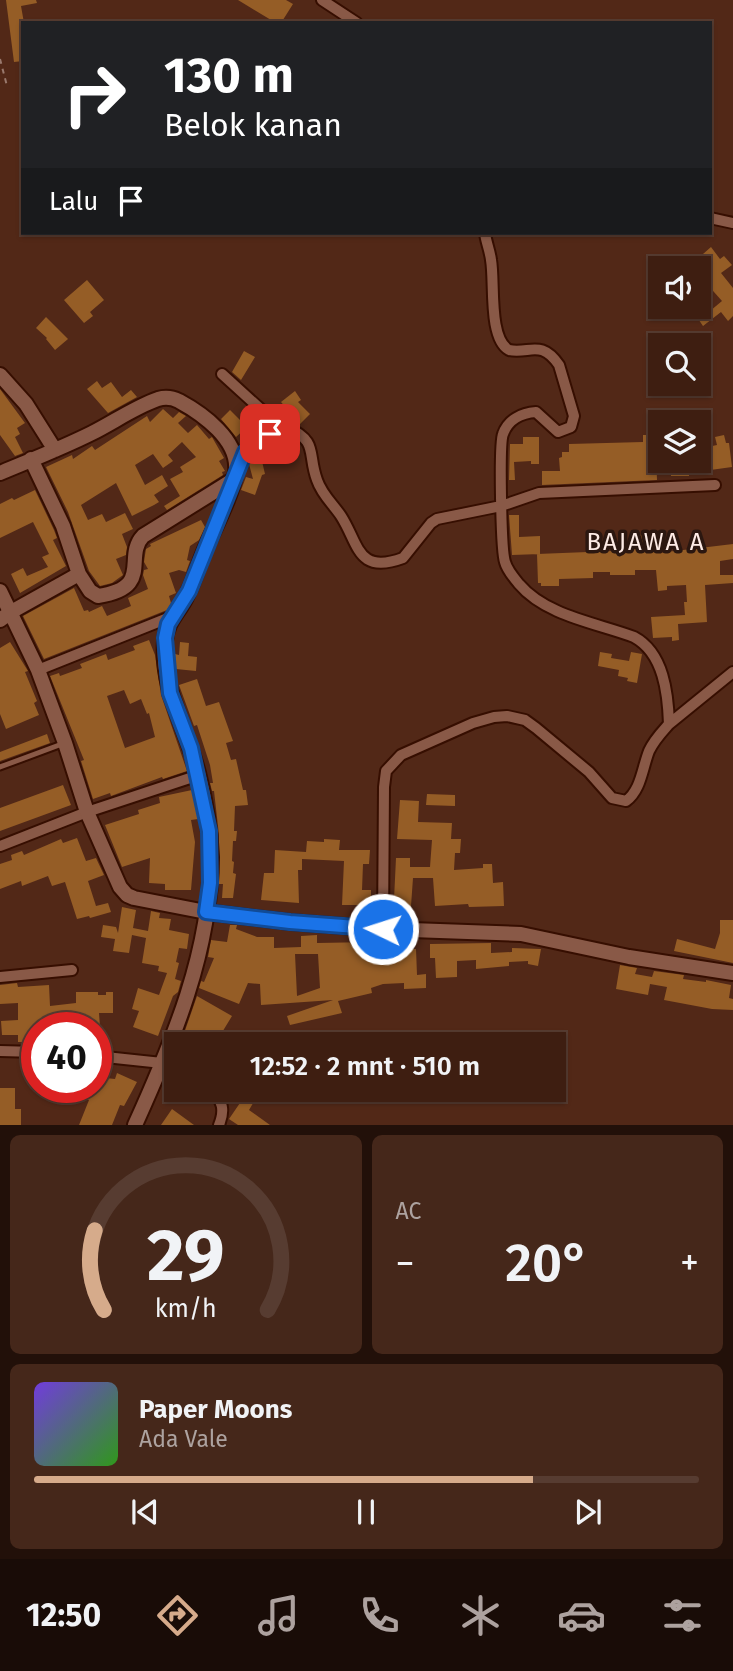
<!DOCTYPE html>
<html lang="id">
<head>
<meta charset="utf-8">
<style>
	:root { --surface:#3e1e11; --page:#45271a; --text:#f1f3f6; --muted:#ada29f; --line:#573c31; --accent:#d6ab8b }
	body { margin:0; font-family:"Fira Sans",sans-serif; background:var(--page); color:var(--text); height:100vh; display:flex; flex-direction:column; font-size:26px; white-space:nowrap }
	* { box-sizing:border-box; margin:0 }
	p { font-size:23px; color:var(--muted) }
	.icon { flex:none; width:38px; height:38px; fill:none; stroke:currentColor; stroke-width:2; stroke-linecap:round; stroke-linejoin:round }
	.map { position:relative; height:1125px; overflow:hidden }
	.drawer { display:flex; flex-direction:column; gap:10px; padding:10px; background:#221009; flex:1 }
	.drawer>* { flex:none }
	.guide { position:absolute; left:21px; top:21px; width:691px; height:214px; border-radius:0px; box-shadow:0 2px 5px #0004,0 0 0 2px var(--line); background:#202124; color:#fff; overflow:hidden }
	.fabs { position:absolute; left:648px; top:256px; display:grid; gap:14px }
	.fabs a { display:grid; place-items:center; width:63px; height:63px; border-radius:0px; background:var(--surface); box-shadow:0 2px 5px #0004,0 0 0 2px var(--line); font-size:35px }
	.speed { position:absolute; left:21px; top:1012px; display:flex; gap:14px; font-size:35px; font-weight:700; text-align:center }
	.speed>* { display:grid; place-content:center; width:91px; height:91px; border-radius:50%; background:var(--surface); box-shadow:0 2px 5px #0004,0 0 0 2px var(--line); line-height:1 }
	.speed .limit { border:10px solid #d22; background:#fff; color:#111 }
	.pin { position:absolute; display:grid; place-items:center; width:60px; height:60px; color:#fff; margin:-30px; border-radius:14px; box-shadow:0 4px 10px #0006 }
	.me { position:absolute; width:77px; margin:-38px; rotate:274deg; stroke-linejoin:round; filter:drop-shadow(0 0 5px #0008) }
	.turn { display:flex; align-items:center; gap:24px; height:147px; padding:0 28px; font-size:32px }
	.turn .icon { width:91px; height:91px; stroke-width:2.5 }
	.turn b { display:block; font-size:49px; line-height:60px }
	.then { display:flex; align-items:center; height:66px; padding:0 28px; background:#0003; gap:14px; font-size:26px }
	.big { font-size:52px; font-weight:600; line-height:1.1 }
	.drawer .card { flex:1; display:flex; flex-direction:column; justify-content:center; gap:10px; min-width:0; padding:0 24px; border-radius:10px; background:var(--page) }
	.drawer .dial { align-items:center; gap:0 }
	.dial svg { height:182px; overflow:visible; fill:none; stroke:var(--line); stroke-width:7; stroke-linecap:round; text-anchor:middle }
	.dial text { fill:var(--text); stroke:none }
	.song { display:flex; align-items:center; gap:21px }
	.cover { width:84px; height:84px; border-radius:10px; background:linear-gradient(135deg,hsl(260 70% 55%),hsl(110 70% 35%)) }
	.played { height:7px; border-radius:4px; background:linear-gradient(90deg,var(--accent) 75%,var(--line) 75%) }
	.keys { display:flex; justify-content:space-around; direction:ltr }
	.heat { display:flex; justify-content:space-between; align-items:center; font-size:38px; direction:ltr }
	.drawer .tiles { flex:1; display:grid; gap:10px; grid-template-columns:1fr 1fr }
	.card:last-child { grid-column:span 2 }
	.trip { position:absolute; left:164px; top:1032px; width:402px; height:70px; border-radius:0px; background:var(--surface); box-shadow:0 2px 5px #0004,0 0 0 2px var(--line); font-weight:600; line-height:70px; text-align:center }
	.menu { display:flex; height:112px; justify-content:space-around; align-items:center; background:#190c07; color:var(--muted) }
	.menu .icon { width:49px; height:49px }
	.menu .active { color:var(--accent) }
	.menu b { font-size:32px; color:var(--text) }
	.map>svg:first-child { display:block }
</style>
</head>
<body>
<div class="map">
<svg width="733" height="1125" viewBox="0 0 733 1125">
	<rect width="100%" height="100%" fill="#522817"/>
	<path fill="#955d26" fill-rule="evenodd" d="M6 0H36L37 3 21 6 24 23 23 61 14 62Z
		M238 0H286L293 4 281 23H276Z
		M711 247 720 259 724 256 732 265 721 273 733 288V316L728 321 721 312 703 326 692 310 702 302 710 311 722 301 698 274V268H687Z
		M87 280 104 300 90 312 93 316 84 323 64 300Z
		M46 317 68 339 55 350 46 339 47 338 36 328Z
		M244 351 255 357 241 380 232 372Z
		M97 381 102 388 111 382 122 397 131 390 137 397 108 413 87 389Z
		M0 389 25 423 17 428 20 434 15 437 23 453 15 456 0 435Z
		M295 391 301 400 298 402 310 414 300 424 281 402Z
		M163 409 173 418 179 412 186 416 178 423 188 433 197 425 209 439 212 437 224 458 219 461 225 471 222 472 223 475 167 510 164 506 180 496 170 479 183 472 180 467 196 457 182 442 168 455 173 461 163 468 153 454 135 465 145 485 162 475 168 486 154 495 159 502 154 505 132 516 116 483 81 505 88 520 102 514 106 522 125 513 133 529 122 534 127 547 126 555 116 559 123 575 112 583 100 586 89 571 68 512 46 467 72 455 73 459 92 446 95 450 147 416 150 422Z
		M230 410 247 427 236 437 221 419Z
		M643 435H659L660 451H656L657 480 542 485V471H560L559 458 562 457V452H569V444L643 442Z
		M724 435 726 443H729L732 467 689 473V476H671L670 460H698V449L717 445 715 437Z
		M523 437H539V464H531V461L514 462 515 480H509L510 444H523Z
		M261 457 265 474 262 475 255 495 241 490 246 477 253 479 249 464 252 460Z
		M35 490 54 530 57 538 53 540 66 566 20 593 11 574 23 568 27 576 48 567 42 557 49 554 33 522 0 538V504L12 498 14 500Z
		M509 515H519V537L540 536V554L512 555Z
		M201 520 205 527 199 540 190 546 187 560 190 561 186 572 179 570 169 573 176 593 169 596 171 603 167 610 44 659 23 616 74 588 84 611 88 610 89 612 102 606 107 616 131 606 128 598 148 589 143 575 144 570 148 569 144 562 145 555 146 549 151 546 150 544Z
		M657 533 658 553 733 544V559L720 561V575H733V583L705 585 707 622 678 624 679 640 672 641V637L653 638 651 617 685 615 684 602H687L686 585 667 586V590L658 591 656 570H635V575H610V572H593V578L559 579V586H541V583H538L537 554 613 551 612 548 638 547 637 535Z
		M149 640 155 655 161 695 187 771 163 779 162 777 111 796 110 793 93 799 81 761 84 760 50 676 59 673 60 676 82 668 80 664 106 654 108 660 135 650 133 646ZM124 690 130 704 141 699 147 714 149 713 155 737 125 748 107 696Z
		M10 642 28 671 25 672 37 701 34 703 39 715 6 729 0 714V648Z
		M180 642 189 643 188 656 197 657 196 671 176 669 175 654 179 655Z
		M600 652 612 654 611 658 629 661 631 652 642 654 637 683 627 681 628 678 618 676 619 670 598 666Z
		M197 679 206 706 219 702 233 741 226 743 231 760 236 759 243 790H246L248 805 235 806 234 831H237L236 841H233L232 861 234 862 233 873 236 874 233 898H222L223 884H219V835L214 791H212L210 783H213L210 765 197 725 194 726 179 685Z
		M47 734 50 743 0 761V752Z
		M63 785 71 805 0 831V808Z
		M192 790 198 819 191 820 195 842 191 890H165V884L149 883 150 858 122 867 105 825 139 814 138 810 160 803 159 797Z
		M427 794 455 795V806L426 805Z
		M400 800 419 801 418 822 452 823 451 839H461L460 853H455L454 870 483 868V864H492L493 883 503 882 504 906 469 907 468 904 435 906 433 878H413L410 920H393L396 858H410V867H430L432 840 397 839Z
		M77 838 86 861 96 858 104 875 88 881 96 906 108 903 111 912 90 918 89 916 77 919 65 882 52 886 48 876 22 886 21 881 0 889V864L12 860 11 855 22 851 24 855 61 839 63 843Z
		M324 839 340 840 339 850H370L369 864H363L362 890H371V905H342L344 861 302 859V870H298L299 903 261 900 264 873H274L275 850 306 852 307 841 324 842Z
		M122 907 136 910 133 928 148 931 151 911 160 913 159 918 171 919 169 930 189 934 187 949 179 948 176 962 179 963 175 979 181 981 178 992 173 996 158 1036 133 1027 139 1011 132 1009 138 988 159 995 167 973 158 971 159 966 142 963 146 938 132 935 129 953 113 951 115 939 101 937 103 925 116 927 118 933Z
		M720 920H733V963L674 951 677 939 715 949 720 933Z
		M230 925H237L236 929 257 937H274V948L301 947V936L317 935V943L372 942V948L397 947 396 939 409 940 410 949H416L417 975 426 974V988L404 989V983L383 984 371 988 372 993 338 1001 342 1013 290 1025 287 1016 333 1000 261 1005 260 984 248 983 239 1004 199 988 201 981 204 982 214 958 208 957 211 940 227 942ZM295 954H318L320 988 297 996Z
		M491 943V953L512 952V948L541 949 538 966 528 964V961L509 962V966L476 969V960L457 961V977L436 978 435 958H430V944Z
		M620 965 637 968 635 974 652 977 654 971 684 975 683 979 706 982V980L731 985 729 998 733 999V1010L712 1009 664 1000 667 987 650 984 648 995 616 989Z
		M17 983 18 987 49 985 50 1006 76 1003V992H98V995H106V992H113V1013H99L100 1027H36V1042H18V1035H2L1 1021 18 1020V1003L0 1004V985Z
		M197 996 232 1016 218 1039 230 1045H180Z
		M117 1073 137 1082 124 1106 120 1105 112 1125H79L89 1100 63 1098 37 1087H96V1077L115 1079Z
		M0 1088H15V1109H21V1125H0Z
		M240 1090H261L249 1110 270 1125H238L229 1119 242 1100 237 1096Z
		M172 1109 194 1125H161Z"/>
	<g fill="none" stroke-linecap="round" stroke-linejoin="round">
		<defs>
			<path id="lane" d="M0 767 62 744"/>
			<path id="street" d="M322 0 357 23
				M710 218 733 223
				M222 374 277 424 287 427
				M237 470C248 444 261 438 287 427 319 442 307 453 317 480 322 495 333 504 341 516 359 544 357 575 403 558L431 523 437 519 501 506 539 493 715 485
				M38 670 173 616
				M669 724 733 672
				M0 846 87 812 199 775
				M383 929 384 787 386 771 401 755 473 723 494 717 507 716 525 720 536 728 589 772 612 798 626 801C641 790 642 769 649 751 654 740 661 733 669 724 668 694 664 653 634 637 597 623 546 616 519 584 514 578 507 570 505 562 501 550 499 444 503 434 508 420 521 413 536 412L558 432 571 427 574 416 559 365C541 339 530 354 509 350 488 338 495 282 491 260 490 251 486 242 485 233
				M0 977 72 970
				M0 1051 37 1052
				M96 1056 162 1063 177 1070
				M211 1090C223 1101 225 1110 219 1125"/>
			<path id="secondary" d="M0 375 26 404 55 450
				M31 459 63 526 79 574 90 591 98 596C154 588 123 557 143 536L233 480
				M0 473C31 460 62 448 92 433 114 422 135 407 158 399 165 397 173 398 179 401 203 414 239 440 236 471 234 489 215 527 207 545 199 563 194 582 185 599 177 614 166 623 165 641 161 689 187 729 198 773 205 800 210 830 211 857 211 951 173 1041 135 1125
				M0 591 38 670 65 743 87 812 120 887 127 895 134 898 206 912 290 922 383 929 521 934 629 957 733 973
				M0 620 11 612 79 574"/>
		</defs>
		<use href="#lane" stroke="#360e00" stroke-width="9"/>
		<use href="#street" stroke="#360e00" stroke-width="14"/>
		<use href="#secondary" stroke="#360e00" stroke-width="18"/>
		<path stroke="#99796d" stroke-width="2" stroke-dasharray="5 5" stroke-linecap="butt" d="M0 59 7 86"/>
		<use href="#lane" stroke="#895947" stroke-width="5"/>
		<use href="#street" stroke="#895947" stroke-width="10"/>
		<use href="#secondary" stroke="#895947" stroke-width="14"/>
	</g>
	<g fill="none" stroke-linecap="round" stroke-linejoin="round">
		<defs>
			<path id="route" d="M270 434 245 452 189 591 168 624 165 638 170 693 191 748 209 831 210 883 206 912 290 922 383 929"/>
		</defs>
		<use href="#route" stroke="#114b97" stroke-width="18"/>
		<use href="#route" stroke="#1a73e8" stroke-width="12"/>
	</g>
	<g text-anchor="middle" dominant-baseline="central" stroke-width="7" stroke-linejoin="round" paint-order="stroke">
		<g font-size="24" letter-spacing="2" fill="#fdebe5" stroke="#2b1710">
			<text x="646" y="542">BAJAWA A</text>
		</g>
	</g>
</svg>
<div class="fabs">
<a><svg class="icon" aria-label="sound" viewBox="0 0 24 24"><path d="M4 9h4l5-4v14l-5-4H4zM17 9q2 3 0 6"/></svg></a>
<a><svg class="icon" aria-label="search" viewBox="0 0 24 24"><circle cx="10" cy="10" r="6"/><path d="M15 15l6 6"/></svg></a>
<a><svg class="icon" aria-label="layers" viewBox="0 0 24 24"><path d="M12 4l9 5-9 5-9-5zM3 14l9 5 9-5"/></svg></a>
</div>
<div class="speed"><div class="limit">40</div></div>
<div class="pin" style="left:270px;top:434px;background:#d93025"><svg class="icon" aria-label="arrive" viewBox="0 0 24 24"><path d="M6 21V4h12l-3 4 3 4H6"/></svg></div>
<svg class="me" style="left:383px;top:929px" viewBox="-20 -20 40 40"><circle r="17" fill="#1a73e8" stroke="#fff" stroke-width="3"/><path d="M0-11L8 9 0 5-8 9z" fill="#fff"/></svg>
<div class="trip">12:52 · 2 mnt · 510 m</div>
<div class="guide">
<div class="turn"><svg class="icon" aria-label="right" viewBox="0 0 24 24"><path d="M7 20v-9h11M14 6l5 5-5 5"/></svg><div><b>130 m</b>Belok kanan</div></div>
<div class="then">Lalu<svg class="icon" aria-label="arrive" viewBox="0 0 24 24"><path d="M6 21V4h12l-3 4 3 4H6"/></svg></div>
</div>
</div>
<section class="drawer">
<div class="tiles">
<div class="card dial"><svg viewBox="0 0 100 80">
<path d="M14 69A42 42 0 1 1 86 69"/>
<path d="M14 69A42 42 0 0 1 10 34" stroke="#d6ab8b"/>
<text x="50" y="56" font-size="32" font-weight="700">29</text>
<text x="50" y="72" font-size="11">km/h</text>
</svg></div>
<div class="card"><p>AC</p>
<div class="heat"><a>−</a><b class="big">20°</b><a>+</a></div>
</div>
<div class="card">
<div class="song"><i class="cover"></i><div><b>Paper Moons</b><p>Ada Vale</p></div></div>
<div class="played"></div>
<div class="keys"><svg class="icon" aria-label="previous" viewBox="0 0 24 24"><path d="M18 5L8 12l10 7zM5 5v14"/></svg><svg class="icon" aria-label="pause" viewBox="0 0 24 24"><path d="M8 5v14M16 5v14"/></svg><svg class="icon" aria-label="next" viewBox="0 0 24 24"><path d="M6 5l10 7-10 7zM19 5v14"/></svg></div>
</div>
</div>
</section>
<nav class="menu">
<b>12:50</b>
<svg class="icon active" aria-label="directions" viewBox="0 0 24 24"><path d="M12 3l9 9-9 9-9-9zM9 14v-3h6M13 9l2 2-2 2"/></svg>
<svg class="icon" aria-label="music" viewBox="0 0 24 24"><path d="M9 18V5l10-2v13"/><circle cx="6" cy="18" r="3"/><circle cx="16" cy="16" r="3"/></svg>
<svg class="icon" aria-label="phone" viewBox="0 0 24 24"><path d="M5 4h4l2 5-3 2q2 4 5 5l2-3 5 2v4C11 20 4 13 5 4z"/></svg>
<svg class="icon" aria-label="climate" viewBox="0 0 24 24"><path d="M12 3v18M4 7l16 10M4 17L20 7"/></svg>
<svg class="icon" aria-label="car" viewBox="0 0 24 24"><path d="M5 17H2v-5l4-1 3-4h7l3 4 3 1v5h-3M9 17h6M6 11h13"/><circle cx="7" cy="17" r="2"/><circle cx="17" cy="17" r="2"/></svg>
<svg class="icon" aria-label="filters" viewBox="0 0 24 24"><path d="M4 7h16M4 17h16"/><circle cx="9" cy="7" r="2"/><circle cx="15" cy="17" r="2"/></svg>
</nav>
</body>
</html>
